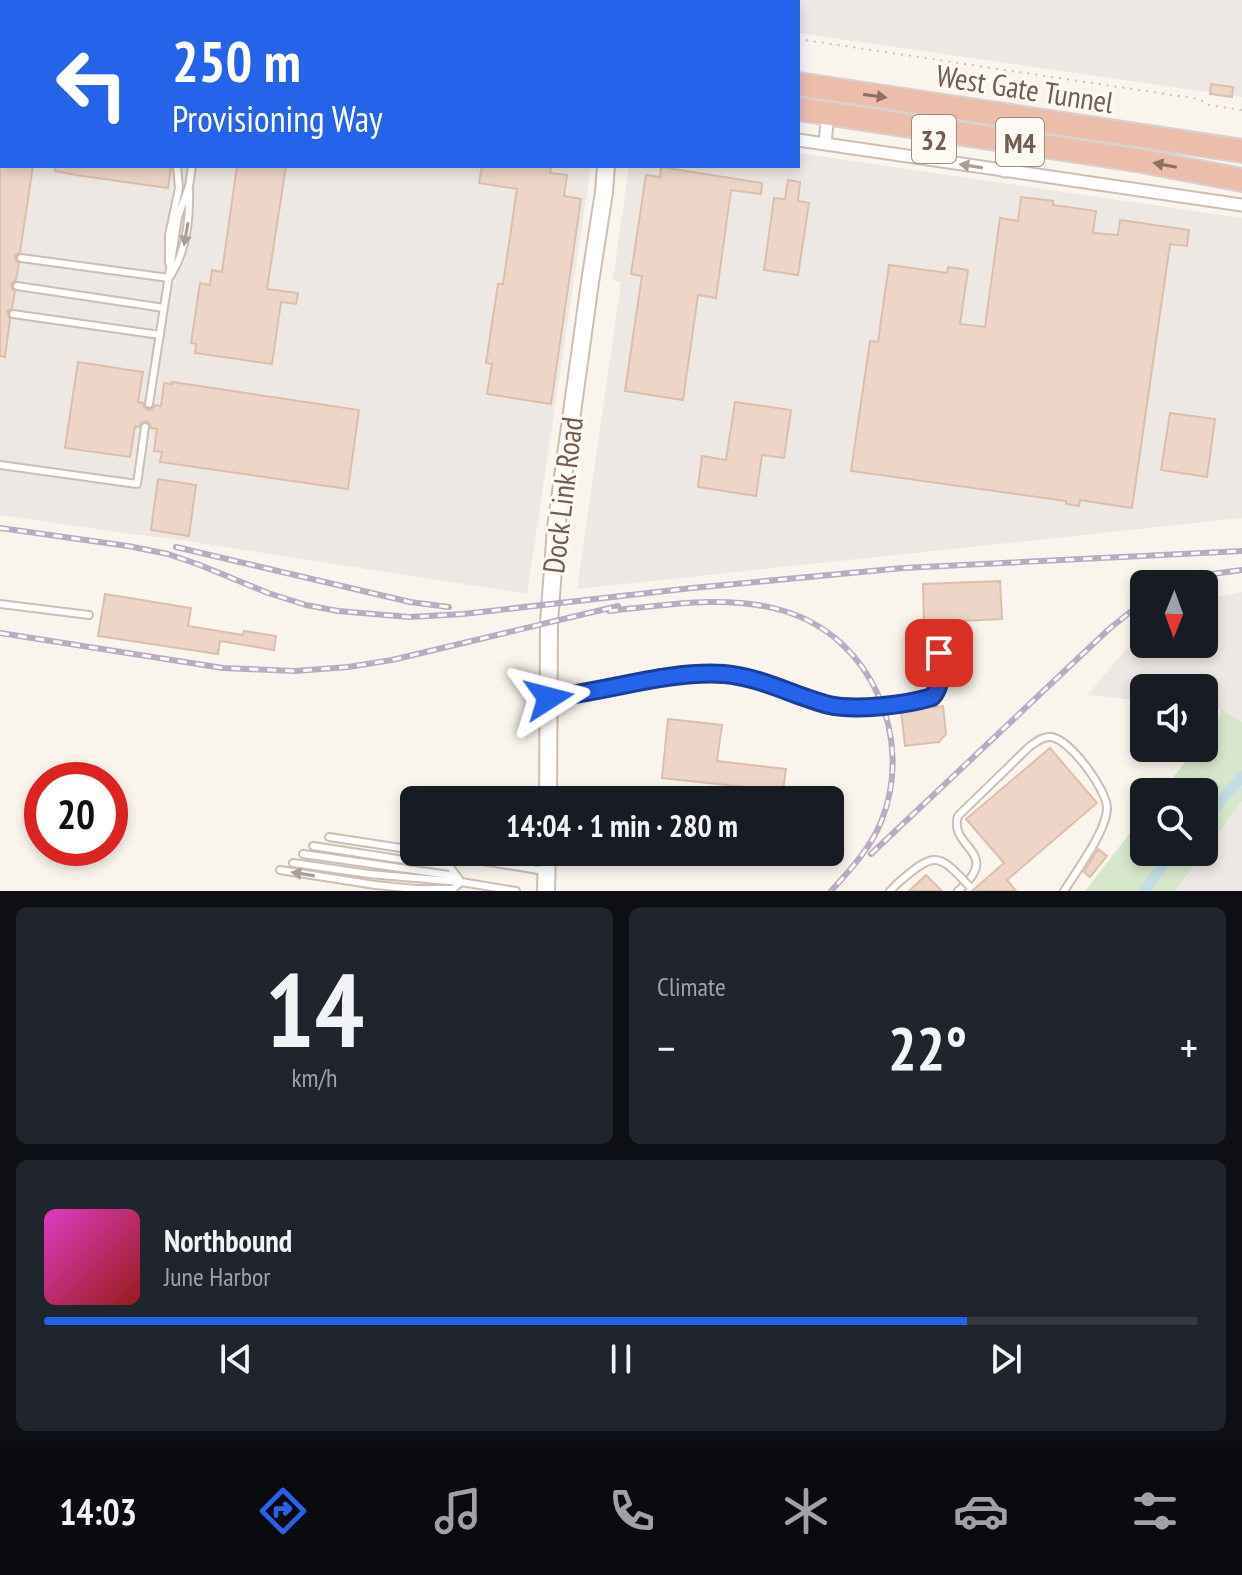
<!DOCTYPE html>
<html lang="en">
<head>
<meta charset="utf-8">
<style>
	:root { --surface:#171b24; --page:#20242c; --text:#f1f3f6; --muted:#9ea1a6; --line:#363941; --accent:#2563eb }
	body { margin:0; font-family:"PT Sans Narrow",sans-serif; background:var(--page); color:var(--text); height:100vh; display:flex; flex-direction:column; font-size:30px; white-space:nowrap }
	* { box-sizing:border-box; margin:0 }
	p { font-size:26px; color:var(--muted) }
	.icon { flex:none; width:44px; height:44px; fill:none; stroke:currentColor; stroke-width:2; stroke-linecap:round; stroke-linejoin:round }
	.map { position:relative; height:891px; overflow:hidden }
	.panel { display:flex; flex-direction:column; gap:16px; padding:16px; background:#0d0f14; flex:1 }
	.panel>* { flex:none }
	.banner { position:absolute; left:0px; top:0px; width:800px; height:168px; box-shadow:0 4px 12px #0003; background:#2563eb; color:#fff; overflow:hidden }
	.needle { width:52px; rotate:181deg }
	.fabs { position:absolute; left:1130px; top:570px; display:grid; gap:16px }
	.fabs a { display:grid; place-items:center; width:88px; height:88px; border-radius:12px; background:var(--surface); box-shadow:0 4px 12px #0003; font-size:40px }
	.speed { position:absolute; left:24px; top:762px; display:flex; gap:16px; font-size:40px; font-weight:700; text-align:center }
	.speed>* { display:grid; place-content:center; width:104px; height:104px; border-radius:50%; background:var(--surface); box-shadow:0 4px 12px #0003; line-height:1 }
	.speed .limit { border:12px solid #d22; background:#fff; color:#111 }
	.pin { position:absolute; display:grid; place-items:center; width:68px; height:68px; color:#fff; margin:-34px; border-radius:16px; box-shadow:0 4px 12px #0006 }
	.me { position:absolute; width:88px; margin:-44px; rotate:81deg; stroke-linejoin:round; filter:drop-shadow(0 0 6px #0008) }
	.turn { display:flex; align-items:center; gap:28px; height:168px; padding:0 40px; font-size:36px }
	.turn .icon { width:104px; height:104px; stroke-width:2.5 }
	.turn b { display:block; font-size:56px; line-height:68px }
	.big { font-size:60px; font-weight:700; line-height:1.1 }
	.panel .card { flex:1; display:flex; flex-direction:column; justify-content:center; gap:12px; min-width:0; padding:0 28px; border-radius:12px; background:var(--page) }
	.panel .dial { align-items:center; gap:0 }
	.dial b { font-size:104px; line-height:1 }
	.song { display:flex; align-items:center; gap:24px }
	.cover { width:96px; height:96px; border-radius:12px; background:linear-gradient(135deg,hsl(310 70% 55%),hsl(0 70% 35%)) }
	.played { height:8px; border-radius:4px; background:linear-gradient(90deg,var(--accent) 80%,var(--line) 80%) }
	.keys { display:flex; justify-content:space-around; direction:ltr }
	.heat { display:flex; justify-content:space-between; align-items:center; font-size:44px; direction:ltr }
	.panel .tiles { flex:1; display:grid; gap:16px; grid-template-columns:1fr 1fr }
	.card:last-child { grid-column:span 2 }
	.trip { position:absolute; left:400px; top:786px; width:444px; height:80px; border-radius:12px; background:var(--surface); box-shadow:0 4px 12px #0003; font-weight:700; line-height:80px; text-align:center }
	.menu { display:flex; height:128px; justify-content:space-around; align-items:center; background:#090b0e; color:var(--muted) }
	.menu .icon { width:56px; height:56px }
	.menu .current { color:var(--accent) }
	.menu b { font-size:36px; color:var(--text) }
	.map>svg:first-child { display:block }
</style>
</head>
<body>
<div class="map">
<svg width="1242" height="891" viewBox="0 0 1242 891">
	<rect width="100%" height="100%" fill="#faf5ec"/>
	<path fill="#ede8e4" d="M575 0H1242V97L798 33V2H588Z
		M0 38H2V166H591L527 594 167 538 138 535 0 515Z
		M798 153 1242 218V518L577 589 621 282 613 280 629 167 798 166Z
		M1242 592V722L1221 710 1204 708V688H1144V701L1087 695 1144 629V644H1204V600Z
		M1242 801V891H1175Z"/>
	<path fill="#d7e7cc" d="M1221 710 1242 722V801L1175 891H1085L1144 815V852H1204V792H1162L1196 748H1204C1204 728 1219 726 1221 710Z"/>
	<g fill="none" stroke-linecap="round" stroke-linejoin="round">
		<path stroke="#c3dde2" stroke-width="11" d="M1204 820 1242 776
			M1144 891 1173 852"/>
	</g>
	<path fill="#edd6c7" stroke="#ddbeaa" stroke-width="2" d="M1211 84 1233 87 1232 97 1210 94Z
		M0 166H33L20 252 15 256 16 261 19 263 16 280 11 284 12 289 15 291 12 308 7 312 10 319 5 357 0 356Z
		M55 166H161L171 168 168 188 76 175 55 171Z
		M237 166H286L267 289 298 293 296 304 281 302 272 364 195 353 196 344 191 343 200 283 210 285 212 270 222 272Z
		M482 166H551L550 173 567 175 564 196 581 199 551 404 487 394 492 364 486 363 498 284H503L517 189 479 183Z
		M661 167 762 183 761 194 731 190 716 298 698 295 683 400 625 391 642 276 631 274 646 175 660 177Z
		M788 180 800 182 798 201 809 203 798 275 764 270 774 198 785 199Z
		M1021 197 1053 201V205L1096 211 1093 233 1118 235 1120 220 1189 230 1187 246 1170 244 1132 508 1080 500 1079 506 1066 504V501L851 471 870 341 878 342 889 265 947 273 948 267 968 270 960 324 985 327 1000 218 1018 221Z
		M78 362 143 372 138 402 143 403 144 407 147 410 152 409 155 405 161 406 164 383 172 384V382L359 410 348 489 160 462 162 452 154 451 157 429 151 428 150 424 147 421 142 422 139 427 135 426 130 457 65 448Z
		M735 402 791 410 784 458 762 455 756 496 698 487 702 456 726 460Z
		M1170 413 1215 419 1207 477 1161 470Z
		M158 479 196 485 189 536 151 530Z
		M1000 581 1002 619 924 623 923 584Z
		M105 594 191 608 188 626 243 635 244 631 276 636 274 650 220 641 218 654 98 636Z
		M943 706 946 734 939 742 905 746 901 711Z
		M668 719 722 725 717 761 786 769 783 791 662 778Z
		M1050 748 1097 803 1007 880 1016 891H972L1004 863 966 819Z
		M1098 849 1107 856 1090 877 1084 872Z
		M926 875 942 891H909Z"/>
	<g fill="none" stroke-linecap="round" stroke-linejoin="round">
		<path stroke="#d8cfc6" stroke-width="18" stroke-dasharray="18 9" stroke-linecap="butt" d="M267 0 280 2"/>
		<defs>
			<path id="lane" d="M0 57H2
				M0 68H2
				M21 258 169 278
				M169 263V235L179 188 177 166
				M171 275C187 249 190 219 189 190
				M17 286 164 308
				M13 314 160 335
				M149 404 178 217 189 186 192 166
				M0 465 137 484 145 427
				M0 604 89 615
				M549 698 644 682 714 674 753 680 829 704 840 706 883 705 932 697C943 685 940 669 939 653
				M329 837 414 850
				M313 846 450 867 459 879
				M429 852 544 871
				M303 854 449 875 458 880
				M487 860 512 852
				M293 863 369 874 461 882 516 891
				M280 870 375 885 416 889H453L461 882
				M890 891 899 882
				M958 891C1004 851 948 849 958 816L1029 747C1036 742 1043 736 1051 737 1070 739 1107 790 1107 808 1107 830 1076 872 1064 891"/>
			<path id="street" d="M0 16 2 18
				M798 140 1242 205
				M825 144 827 122
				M1004 171 1009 150"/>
			<path id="secondary" d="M693 2 694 0
				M713 2 714 0
				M548 800 549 623 556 528 590 282 604 192 606 166
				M546 891 547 852"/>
			<path id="primary" d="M0 0 11 2"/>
			<path id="highway" d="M43 0 57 2
				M219 0 232 2
				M416 0 424 2
				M798 84 1242 151
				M798 109 1142 161 1242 180"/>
		</defs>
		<use href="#lane" stroke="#ccbeb3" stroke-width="10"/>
		<use href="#street" stroke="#ccbeb3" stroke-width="15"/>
		<use href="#secondary" stroke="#cebeb1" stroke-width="20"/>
		<use href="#primary" stroke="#d8d2cf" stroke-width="22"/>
		<use href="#highway" stroke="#d8d2cf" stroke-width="26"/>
		<path stroke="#d2baaa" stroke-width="2" stroke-dasharray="2 6" stroke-linecap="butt" d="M534 0 541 2
			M798 39 1199 99 1209 105 1242 110"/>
		<use href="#lane" stroke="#fff" stroke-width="6"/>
		<use href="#street" stroke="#fff" stroke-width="11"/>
		<use href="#secondary" stroke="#fff" stroke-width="16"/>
		<use href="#primary" stroke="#f0d8ae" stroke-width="18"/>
		<use href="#highway" stroke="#ecbdab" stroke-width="22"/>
		<defs>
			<path id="rail" d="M0 528 128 546 168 554 200 565 268 593 306 605 338 611 409 617 463 614 692 588 903 568 1242 551
				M176 547 410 602 449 607
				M1178 584 1212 574 1242 570
				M609 611C666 605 728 594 784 611 872 637 915 739 881 822 870 849 850 870 831 891
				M0 633 223 668 295 671 348 667 392 660 618 606
				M871 854 1109 629 1144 601"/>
		</defs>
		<use href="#rail" stroke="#b9abc4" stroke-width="6"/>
		<use href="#rail" stroke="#fdf9f3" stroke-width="3" stroke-dasharray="9" stroke-linecap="butt"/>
		<defs>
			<path id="lane-bridge" d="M899 882C934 852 938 852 969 886"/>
		</defs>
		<use href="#lane-bridge" stroke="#ccbeb3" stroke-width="10" stroke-linecap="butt"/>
		<use href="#lane-bridge" stroke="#fff" stroke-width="6"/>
	</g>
	<defs><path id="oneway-solid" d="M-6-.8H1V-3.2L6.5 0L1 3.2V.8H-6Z" transform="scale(2)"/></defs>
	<g fill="#8b7164">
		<use href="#oneway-solid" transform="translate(875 96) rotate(8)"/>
		<use href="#oneway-solid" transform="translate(1165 165) rotate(-169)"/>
	</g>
	<g fill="#ab9e97">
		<use href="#oneway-solid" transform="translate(971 166) rotate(-171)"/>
		<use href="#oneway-solid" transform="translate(186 234) rotate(100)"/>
		<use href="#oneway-solid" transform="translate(303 874) rotate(-171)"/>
	</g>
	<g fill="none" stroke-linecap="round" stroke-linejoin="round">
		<defs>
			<path id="route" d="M549 698C605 692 669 670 724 674 761 677 794 696 829 705 856 711 906 705 932 697 943 685 940 669 939 653"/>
		</defs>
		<use href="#route" stroke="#184099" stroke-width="20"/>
		<use href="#route" stroke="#2563eb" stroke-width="14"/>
	</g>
	<g text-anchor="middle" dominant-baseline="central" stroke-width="6" stroke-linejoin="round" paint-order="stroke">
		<g fill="#fdf9f3" stroke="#9c8c82" stroke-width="2">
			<rect x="912" y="115" width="44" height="48" rx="6"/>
			<rect x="996" y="118" width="48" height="48" rx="6"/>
		</g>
		<g font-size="28" font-weight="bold" fill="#735e52">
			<text x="934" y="139">32</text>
			<text x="1020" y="142">M4</text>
		</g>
		<g font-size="30" fill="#735e52" stroke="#fdf9f3">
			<text transform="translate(1025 88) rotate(9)">West Gate Tunnel</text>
			<text transform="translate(562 495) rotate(-83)">Dock Link Road</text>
		</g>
	</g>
</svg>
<div class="fabs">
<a><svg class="needle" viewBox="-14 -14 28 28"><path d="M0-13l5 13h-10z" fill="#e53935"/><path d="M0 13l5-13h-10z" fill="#9ea1a6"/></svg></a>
<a><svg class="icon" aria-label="sound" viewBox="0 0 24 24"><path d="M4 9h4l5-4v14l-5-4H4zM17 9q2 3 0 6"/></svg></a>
<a><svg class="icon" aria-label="search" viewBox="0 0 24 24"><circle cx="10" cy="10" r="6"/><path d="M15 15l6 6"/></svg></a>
</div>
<div class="speed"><div class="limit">20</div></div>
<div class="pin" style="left:939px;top:653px;background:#d93025"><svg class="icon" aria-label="arrive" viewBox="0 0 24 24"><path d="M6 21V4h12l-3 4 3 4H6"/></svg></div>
<svg class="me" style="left:549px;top:698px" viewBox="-20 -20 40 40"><path d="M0-17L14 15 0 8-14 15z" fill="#2563eb" stroke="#fff" stroke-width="4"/></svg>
<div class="trip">14:04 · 1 min · 280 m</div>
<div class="banner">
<div class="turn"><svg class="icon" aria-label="left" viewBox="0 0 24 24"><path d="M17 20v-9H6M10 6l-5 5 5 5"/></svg><div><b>250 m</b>Provisioning Way</div></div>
</div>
</div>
<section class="panel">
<div class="tiles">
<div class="card dial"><b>14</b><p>km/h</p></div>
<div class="card"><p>Climate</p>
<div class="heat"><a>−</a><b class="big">22°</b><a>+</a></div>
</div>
<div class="card">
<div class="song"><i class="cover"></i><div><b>Northbound</b><p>June Harbor</p></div></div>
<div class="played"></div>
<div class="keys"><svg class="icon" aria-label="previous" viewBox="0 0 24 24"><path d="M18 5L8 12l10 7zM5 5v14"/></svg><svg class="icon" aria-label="pause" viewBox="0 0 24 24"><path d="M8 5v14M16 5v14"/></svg><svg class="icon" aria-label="next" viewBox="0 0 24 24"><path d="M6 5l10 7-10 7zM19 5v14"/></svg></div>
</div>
</div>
</section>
<nav class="menu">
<b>14:03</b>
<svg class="icon current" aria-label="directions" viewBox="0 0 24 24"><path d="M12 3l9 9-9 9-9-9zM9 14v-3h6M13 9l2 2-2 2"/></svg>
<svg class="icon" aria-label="music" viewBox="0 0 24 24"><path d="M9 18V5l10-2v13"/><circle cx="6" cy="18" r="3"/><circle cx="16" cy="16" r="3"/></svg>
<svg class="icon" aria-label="phone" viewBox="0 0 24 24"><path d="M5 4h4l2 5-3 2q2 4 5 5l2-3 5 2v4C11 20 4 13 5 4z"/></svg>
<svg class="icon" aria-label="climate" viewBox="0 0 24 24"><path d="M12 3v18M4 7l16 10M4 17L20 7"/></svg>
<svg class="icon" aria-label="car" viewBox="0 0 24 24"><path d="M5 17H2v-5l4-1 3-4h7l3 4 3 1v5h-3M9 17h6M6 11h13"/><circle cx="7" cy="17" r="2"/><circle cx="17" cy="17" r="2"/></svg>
<svg class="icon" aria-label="filters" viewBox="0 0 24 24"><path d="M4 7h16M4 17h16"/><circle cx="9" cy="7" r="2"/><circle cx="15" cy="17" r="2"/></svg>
</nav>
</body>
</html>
